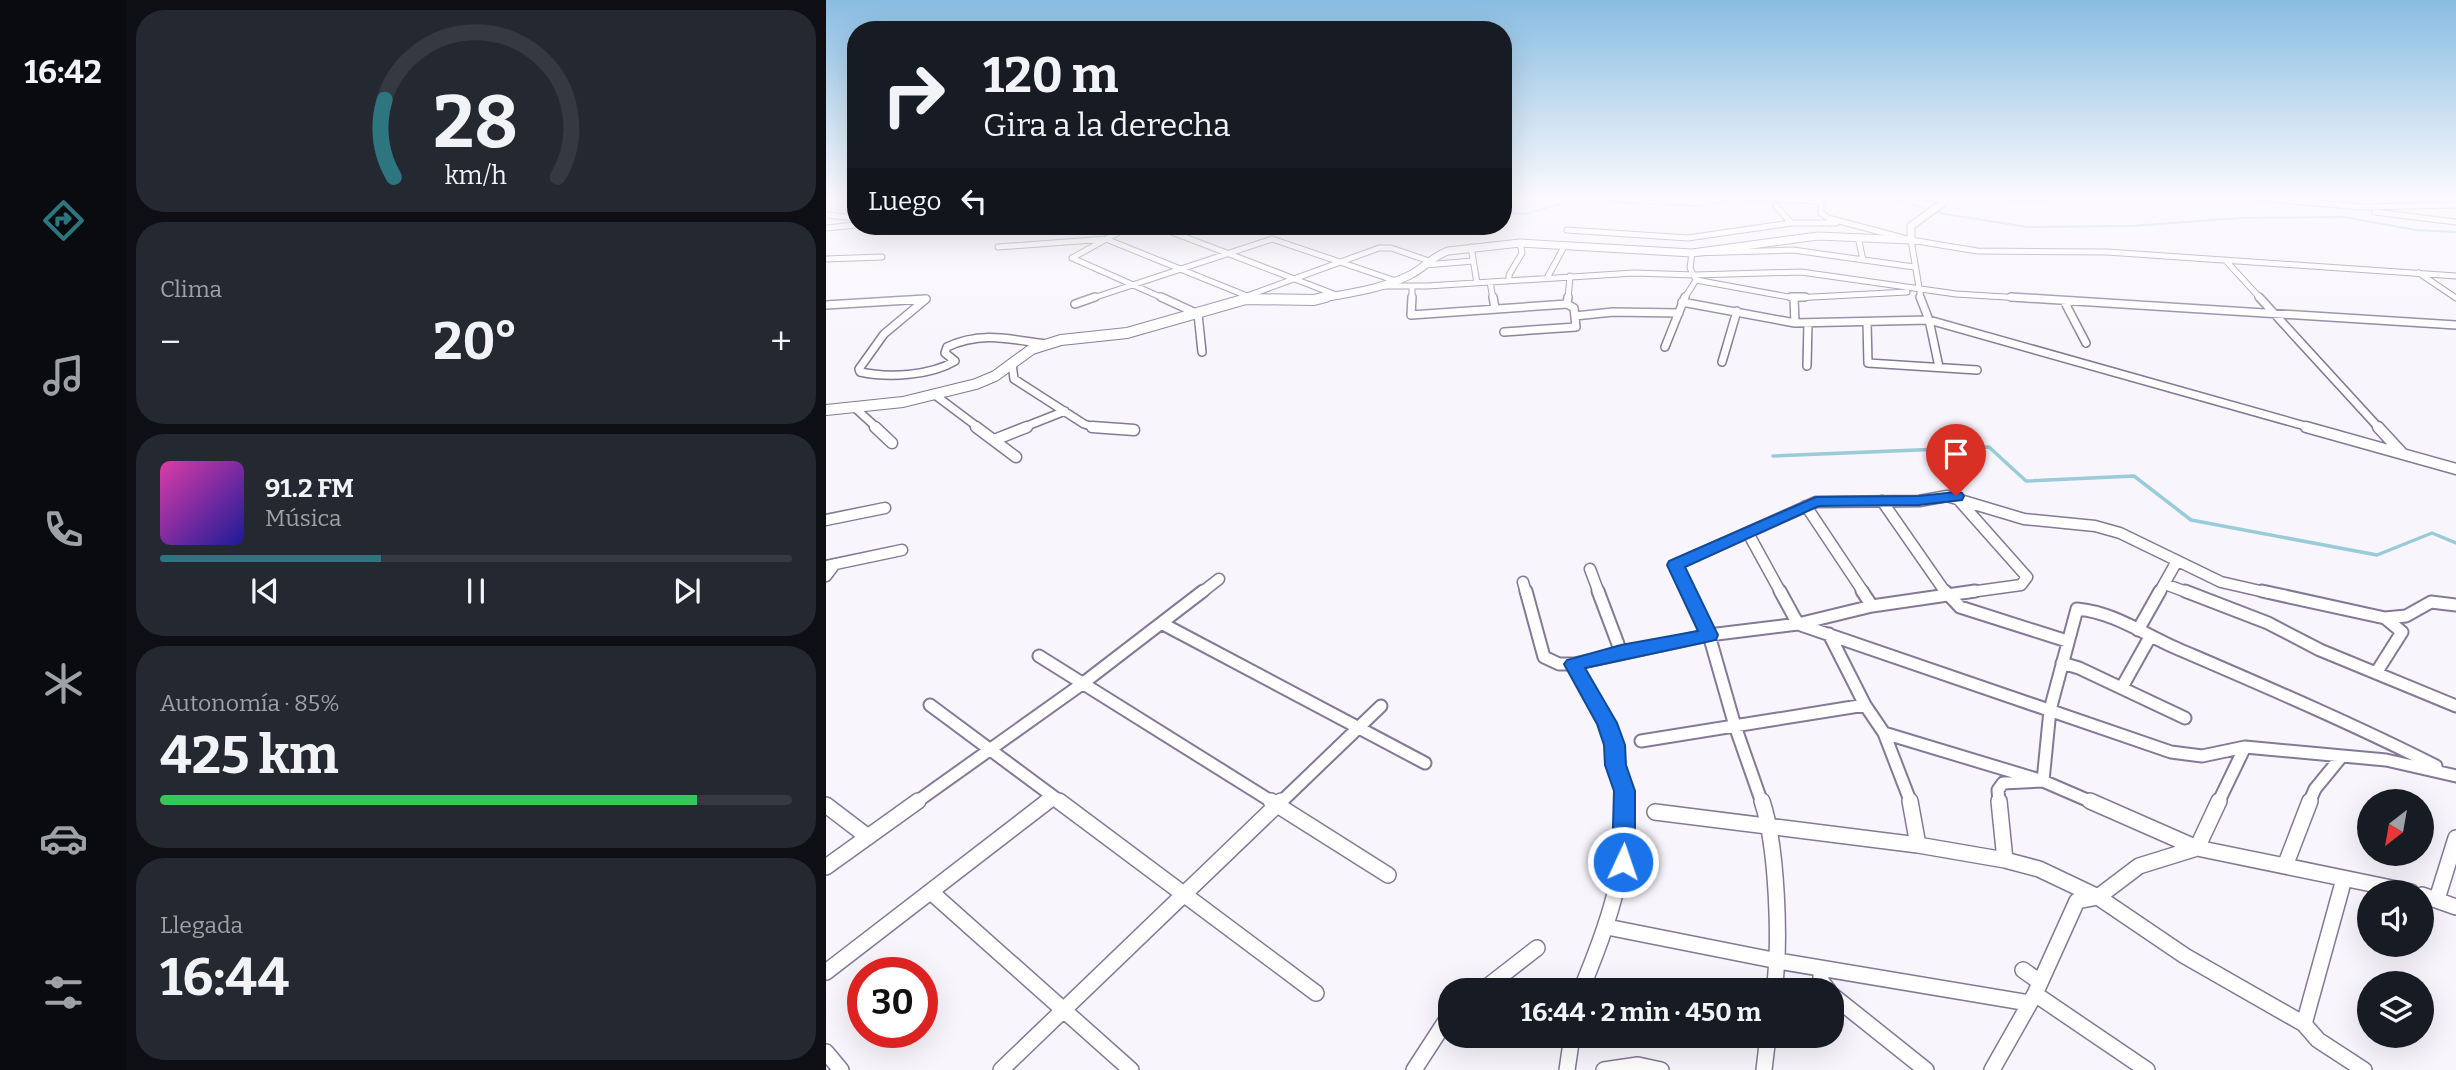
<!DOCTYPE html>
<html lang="es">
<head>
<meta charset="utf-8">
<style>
	:root { --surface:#171b24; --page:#242831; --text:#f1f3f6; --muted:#9ea1a6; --line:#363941; --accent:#2d757f }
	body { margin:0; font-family:Bitter,serif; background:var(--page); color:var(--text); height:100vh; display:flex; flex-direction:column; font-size:26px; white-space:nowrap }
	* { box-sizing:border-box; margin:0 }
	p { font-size:23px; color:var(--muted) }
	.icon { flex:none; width:38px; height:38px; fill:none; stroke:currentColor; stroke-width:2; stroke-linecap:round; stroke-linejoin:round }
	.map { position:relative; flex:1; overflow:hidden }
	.sheet { display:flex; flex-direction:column; gap:10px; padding:10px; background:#0d0f14; width:700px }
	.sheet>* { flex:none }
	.guide { position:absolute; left:21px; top:21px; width:665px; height:214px; border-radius:28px; box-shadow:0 7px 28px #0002; background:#171b24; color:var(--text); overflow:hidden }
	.needle { width:46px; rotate:211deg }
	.buttons { position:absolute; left:1531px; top:789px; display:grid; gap:14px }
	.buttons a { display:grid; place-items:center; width:77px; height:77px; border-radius:50%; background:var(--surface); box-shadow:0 7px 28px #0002; font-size:35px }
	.speed { position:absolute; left:21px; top:957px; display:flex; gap:14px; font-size:35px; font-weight:700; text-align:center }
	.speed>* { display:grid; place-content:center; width:91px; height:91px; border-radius:50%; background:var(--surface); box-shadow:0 7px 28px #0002; line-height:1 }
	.speed .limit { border:10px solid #d22; background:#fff; color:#111 }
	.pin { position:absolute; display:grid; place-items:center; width:60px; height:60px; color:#fff; margin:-72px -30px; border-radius:50% 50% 50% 0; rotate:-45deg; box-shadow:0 0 7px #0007 }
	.pin .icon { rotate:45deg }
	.me { position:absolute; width:77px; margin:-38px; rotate:3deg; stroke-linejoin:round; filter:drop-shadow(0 0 5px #0008) }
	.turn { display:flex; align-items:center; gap:24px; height:147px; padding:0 21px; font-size:32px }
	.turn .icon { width:91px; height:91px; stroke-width:2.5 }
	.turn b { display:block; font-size:49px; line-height:60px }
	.then { display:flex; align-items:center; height:66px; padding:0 21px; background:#0003; gap:14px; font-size:26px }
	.big { font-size:52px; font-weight:700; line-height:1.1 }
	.sheet .tile { flex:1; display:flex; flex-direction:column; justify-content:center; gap:10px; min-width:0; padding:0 24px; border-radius:28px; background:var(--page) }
	.sheet .dial { align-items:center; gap:0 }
	.dial svg { height:182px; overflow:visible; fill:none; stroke:var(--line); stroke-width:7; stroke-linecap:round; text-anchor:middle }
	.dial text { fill:var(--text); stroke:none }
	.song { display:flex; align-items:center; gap:21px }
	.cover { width:84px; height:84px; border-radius:10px; background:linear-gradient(135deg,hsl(320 70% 55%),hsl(240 70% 35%)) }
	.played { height:7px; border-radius:4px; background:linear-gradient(90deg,var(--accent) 35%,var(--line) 35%) }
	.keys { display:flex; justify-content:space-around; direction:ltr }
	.heat { display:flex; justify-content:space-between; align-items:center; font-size:38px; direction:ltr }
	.charge { height:10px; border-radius:5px; background:linear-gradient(90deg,#34c759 85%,var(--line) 0) }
	.trip { position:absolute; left:612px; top:978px; width:406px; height:70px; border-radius:28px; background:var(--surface); box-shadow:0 7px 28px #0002; font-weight:700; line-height:70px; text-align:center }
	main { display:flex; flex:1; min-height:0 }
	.menu { display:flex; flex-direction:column; width:126px; justify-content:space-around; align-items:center; background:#090b0e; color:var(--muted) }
	.menu .icon { width:49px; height:49px }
	.menu .current { color:var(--accent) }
	.menu b { font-size:32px; color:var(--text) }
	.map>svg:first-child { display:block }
</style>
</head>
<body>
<main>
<nav class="menu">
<b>16:42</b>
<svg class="icon current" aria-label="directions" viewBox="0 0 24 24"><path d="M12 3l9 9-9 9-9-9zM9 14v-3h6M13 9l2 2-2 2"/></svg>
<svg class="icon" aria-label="music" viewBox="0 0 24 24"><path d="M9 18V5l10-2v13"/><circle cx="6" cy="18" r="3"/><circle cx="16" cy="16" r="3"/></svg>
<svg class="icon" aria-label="phone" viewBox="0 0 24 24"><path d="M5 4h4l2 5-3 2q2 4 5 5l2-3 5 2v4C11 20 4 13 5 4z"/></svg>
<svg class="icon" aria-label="climate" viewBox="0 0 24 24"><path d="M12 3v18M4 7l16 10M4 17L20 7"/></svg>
<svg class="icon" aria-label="car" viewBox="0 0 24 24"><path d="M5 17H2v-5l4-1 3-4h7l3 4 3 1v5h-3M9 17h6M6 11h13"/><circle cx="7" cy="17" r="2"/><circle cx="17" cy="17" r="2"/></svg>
<svg class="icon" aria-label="filters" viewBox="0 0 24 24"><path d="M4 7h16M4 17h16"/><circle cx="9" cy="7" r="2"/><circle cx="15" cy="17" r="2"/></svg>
</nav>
<section class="sheet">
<div class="tile dial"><svg viewBox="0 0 100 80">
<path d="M14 69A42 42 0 1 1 86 69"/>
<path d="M14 69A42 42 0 0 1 10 35" stroke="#2d757f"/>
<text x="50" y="56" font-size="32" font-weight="700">28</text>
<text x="50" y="72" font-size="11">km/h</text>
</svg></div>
<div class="tile"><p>Clima</p>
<div class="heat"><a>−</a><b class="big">20°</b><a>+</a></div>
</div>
<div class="tile">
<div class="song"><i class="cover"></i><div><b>91.2 FM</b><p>Música</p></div></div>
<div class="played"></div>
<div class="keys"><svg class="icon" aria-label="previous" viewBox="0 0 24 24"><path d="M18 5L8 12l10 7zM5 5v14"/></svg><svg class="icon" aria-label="pause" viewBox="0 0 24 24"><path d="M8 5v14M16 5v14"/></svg><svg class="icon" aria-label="next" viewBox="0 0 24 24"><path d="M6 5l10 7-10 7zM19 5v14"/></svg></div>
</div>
<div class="tile"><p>Autonomía · 85%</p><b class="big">425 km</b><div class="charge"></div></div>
<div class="tile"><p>Llegada</p><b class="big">16:44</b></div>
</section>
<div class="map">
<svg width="1630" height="1070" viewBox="0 0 1630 1070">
	<rect width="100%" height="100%" fill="#f8f5fc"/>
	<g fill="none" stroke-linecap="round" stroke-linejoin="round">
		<path stroke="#99cbd8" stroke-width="2" d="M1057 197 1119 214 1201 227 1306 226 1414 218 1518 217 1590 230 1630 232
			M677 213 700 214 747 200 871 206 917 199"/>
		<path stroke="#99cbd8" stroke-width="3.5" d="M947 456 1163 447 1200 481 1308 476 1365 520 1551 555 1606 533 1630 543"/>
		<defs>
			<path id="minor-far4" d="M915 197 990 201 995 203V213L1002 218 1085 240 1151 251 1281 252 1630 276
				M1091 197 1119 200
				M1169 197 1224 199
				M1299 197H1305
				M1423 197 1535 207 1629 205
				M950 206 965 223
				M1549 212 1630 222
				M0 215 30 218
				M330 226 513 296
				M0 228 30 225
				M741 230 862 238 965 223H1010
				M1032 237 1037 260
				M1085 240 1095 299
				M172 247 280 239 421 296 420 299
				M645 247 651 283
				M246 258 339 299
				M246 258 304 226
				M0 259 56 257
				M1401 262 1435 299
				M599 265 647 261
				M1593 273 1630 298
				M721 278 739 245
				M870 280 968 298 1081 292
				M683 281V275L696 253 694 243
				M664 282 667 299
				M556 286H601L808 273 869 275 975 272 1130 294 1213 299
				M421 296 553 248H565L603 261
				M264 299 446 239 570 281
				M586 299V286
				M742 299 744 276
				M858 299 870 280 864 268 866 253 967 250 1088 267"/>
			<path id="minor-far3" d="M335 297 372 314 376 352
				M586 297 585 315 741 304
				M667 297 669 308
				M965 297H979
				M1094 297 1103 320 1113 367
				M1185 297 1630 325
				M1433 297 1553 428
				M968 298 969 323
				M100 299 58 334 33 369 34 372C62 378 104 376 129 361L119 353 121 347C155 331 183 339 219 344
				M1238 301 1260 343
				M856 302 969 323 1103 320 1486 428
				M249 304 269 297
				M0 305 99 299
				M749 316 787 312 853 313
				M1041 322 1042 363 1151 370
				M678 332 750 327 748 308 741 304 742 297
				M839 347 859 297
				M896 362 911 311
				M186 364 188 379 258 424 271 428
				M981 366 982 323
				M109 395 153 428
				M28 407 51 428
				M196 428 239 411"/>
			<path id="minor-far2" d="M49 427 66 443
				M150 427 190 457
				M266 427 308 430
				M1480 427 1630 469
				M1552 427 1576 453
				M168 440 201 427
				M1130 497 1201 577 1195 585 1137 593
				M1056 501 1120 593
				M980 506 1038 593
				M0 520 59 508
				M922 533 955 593
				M0 566 76 550
				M764 569 773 593
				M0 576 9 564
				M697 582 700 593
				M1339 584 1363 593
				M375 593 393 579
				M863 593 849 565 990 502 1093 501 1121 496 1198 519 1269 526 1294 533 1395 582 1443 593
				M1333 593 1351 561"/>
			<path id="minor-far1" d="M700 591 718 657 733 664H748L883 635 972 624 1046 606 1149 591
				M772 591 795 652
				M862 591 883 635 909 726 936 803
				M954 591 972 624 1345 752 1376 756 1419 747 1560 760 1630 776
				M1036 591 1046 606
				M1119 591 1134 607 1241 641
				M1359 591 1442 623 1494 650 1630 706
				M1436 591 1559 618 1580 616 1605 602 1630 605
				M337 624 599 763
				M1312 630 1334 591
				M1003 634 1039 705 1058 733 1085 803
				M213 656 448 803
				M1236 663 1253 668 1359 718
				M748 664 781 723 788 745 799 803
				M1550 673 1576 632 1559 618
				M1296 687 1324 637
				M104 705 236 803
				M1058 733 1217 781 1268 803
				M815 741 1039 705
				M89 803 256 684 377 591
				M220 803 228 797
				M454 803 555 706
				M1173 803 1172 790 1177 783 1217 781 1224 710 1251 609C1287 612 1318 634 1350 648 1438 686 1525 723 1610 766
				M1392 803 1419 747
				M1483 803 1489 789 1516 756"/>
			<path id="minor" d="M233 801 490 993
				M445 801 562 875
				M936 801C951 846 955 943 948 990
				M1084 801 1092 845
				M1173 801 1179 860
				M1264 801 1371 848 1393 801
				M0 805 42 837
				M829 812 1092 845 1179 860 1213 869 1272 897 1359 956 1478 1024
				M1459 866 1484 801
				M0 867 92 801
				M1518 879 1478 1024 1492 1040 1538 1070
				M105 892 305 1070
				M1596 895 1630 907
				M1611 899 1630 838
				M781 927 952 961 1203 1003
				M995 968V981L1002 990
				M1197 970 1214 982
				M0 972 222 801
				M657 990 711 948
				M755 990C781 928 802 869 799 801
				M1209 994 1321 1070
				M1006 995 1100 1070
				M0 1052 15 1070
				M175 1070 455 801
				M588 1070 625 1013
				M741 1070 746 1036
				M778 1070 812 1065 835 1070
				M938 1070 942 1036
				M1166 1070 1209 994 1251 901 1272 897 1313 866 1371 848 1585 892"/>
			<path id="tertiary-far1" d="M419 299H431
				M492 299C523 293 556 289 584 275 598 268 607 256 622 251L694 243 866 253 992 236 1085 240V226L1118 202 1120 197"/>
			<path id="tertiary" d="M0 410 77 402 150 384 169 376 206 349 235 340 301 333 420 299 488 300 500 297"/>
		</defs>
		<use href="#minor-far4" stroke="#847996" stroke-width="7"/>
		<use href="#minor-far3" stroke="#847996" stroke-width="10"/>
		<use href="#minor-far2" stroke="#847996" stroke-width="13"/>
		<use href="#minor-far1" stroke="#847996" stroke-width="15"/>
		<use href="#minor" stroke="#847996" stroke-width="18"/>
		<use href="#tertiary-far1" stroke="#847996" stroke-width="9"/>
		<use href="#tertiary" stroke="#847996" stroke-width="12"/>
		<use href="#minor-far4" stroke="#fff" stroke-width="5"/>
		<use href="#minor-far3" stroke="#fff" stroke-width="7"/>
		<use href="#minor-far2" stroke="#fff" stroke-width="10"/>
		<use href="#minor-far1" stroke="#fff" stroke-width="11"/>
		<use href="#minor" stroke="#fff" stroke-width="15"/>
		<use href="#tertiary-far1" stroke="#fff" stroke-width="7"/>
		<use href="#tertiary" stroke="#fff" stroke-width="10"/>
	</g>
	<linearGradient id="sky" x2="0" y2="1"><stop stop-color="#88bde2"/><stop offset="0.57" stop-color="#fcfafe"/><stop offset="1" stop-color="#fcfafe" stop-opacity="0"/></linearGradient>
	<rect width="1630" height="347" fill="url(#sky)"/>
	<path fill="#1a73e8" stroke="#114b97" stroke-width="2" d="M1130 492 1136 493 1138 496 1136 500 1093 505 993 506 859 567 892 635 890 640 759 668 791 723 799 745 800 765 809 791V862L806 869 797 872 789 869 786 862 788 791 779 765 778 745 771 724 738 664 741 660 795 645 872 631 841 565 843 561 990 497 1093 496Z"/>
</svg>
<div class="buttons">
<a><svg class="needle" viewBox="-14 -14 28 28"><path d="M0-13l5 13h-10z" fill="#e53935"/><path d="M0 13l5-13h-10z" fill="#9ea1a6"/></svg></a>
<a><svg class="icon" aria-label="sound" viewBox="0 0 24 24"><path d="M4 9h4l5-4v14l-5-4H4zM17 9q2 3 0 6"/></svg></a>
<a><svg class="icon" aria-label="layers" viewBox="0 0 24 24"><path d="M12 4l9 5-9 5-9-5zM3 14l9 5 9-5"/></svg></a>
</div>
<div class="speed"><div class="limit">30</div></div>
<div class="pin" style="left:1130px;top:496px;background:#d93025"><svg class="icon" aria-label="arrive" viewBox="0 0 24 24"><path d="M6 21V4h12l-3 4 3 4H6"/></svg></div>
<svg class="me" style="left:797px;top:862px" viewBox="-20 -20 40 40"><circle r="17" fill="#1a73e8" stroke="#fff" stroke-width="3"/><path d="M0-11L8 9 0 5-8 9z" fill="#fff"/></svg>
<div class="trip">16:44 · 2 min · 450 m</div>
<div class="guide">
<div class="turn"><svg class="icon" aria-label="right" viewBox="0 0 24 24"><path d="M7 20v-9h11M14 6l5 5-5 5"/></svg><div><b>120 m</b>Gira a la derecha</div></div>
<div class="then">Luego<svg class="icon" aria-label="left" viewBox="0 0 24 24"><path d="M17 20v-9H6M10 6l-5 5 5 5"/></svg></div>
</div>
</div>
</main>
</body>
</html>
